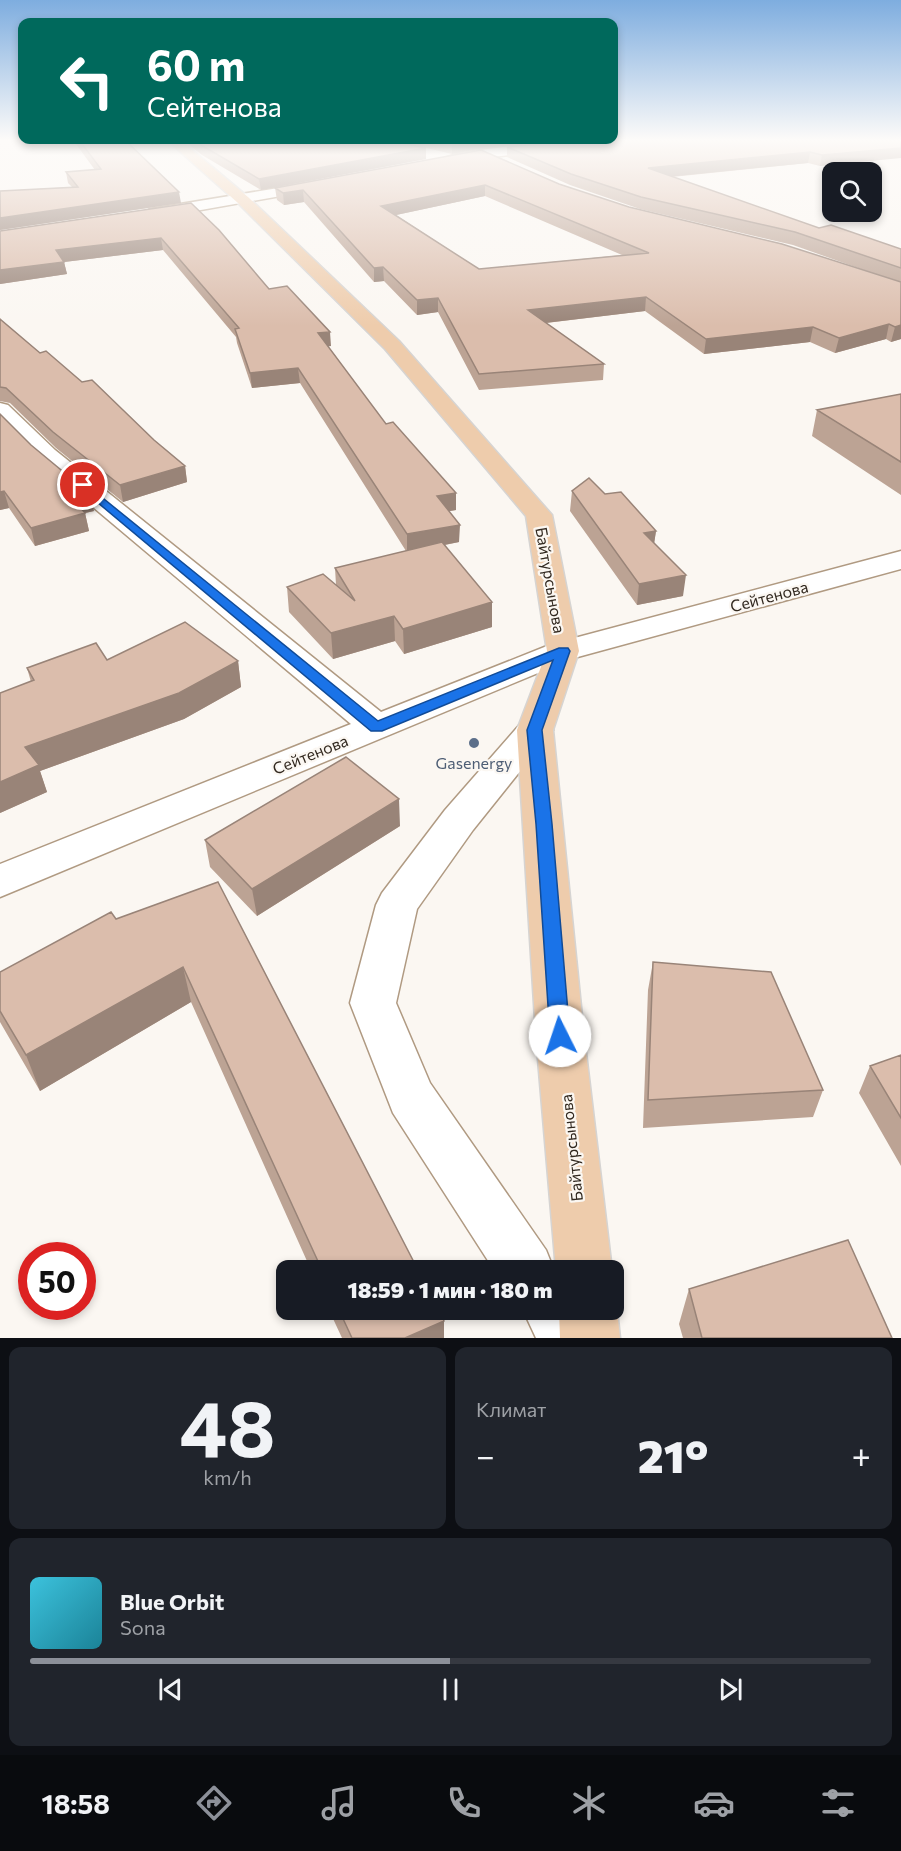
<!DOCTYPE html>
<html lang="ru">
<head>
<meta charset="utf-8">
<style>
	:root { --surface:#171b24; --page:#20242c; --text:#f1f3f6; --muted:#9ea1a6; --line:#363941; --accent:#8c9099 }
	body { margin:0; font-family:Commissioner,sans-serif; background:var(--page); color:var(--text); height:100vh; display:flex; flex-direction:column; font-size:22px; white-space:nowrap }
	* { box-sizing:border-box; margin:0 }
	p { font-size:20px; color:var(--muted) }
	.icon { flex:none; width:33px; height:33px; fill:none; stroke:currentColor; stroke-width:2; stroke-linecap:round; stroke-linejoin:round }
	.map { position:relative; height:1338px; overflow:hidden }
	.drawer { display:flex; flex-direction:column; gap:9px; padding:9px; background:#0d0f14; flex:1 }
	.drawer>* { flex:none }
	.banner { position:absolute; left:18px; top:18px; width:600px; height:126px; border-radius:12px; box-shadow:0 3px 9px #0003; background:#00695c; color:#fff; overflow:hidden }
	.tools { position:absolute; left:822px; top:162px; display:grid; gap:12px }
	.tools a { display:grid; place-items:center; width:60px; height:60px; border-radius:12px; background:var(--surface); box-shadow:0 3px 9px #0003; font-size:30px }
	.speed { position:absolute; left:18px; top:1242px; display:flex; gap:12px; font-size:30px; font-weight:700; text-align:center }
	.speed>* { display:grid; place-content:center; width:78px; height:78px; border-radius:50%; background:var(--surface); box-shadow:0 3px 9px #0003; line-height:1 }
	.speed .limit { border:9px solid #d22; background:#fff; color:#111 }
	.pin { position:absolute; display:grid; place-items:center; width:51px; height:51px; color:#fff; margin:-26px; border:3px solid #fff; border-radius:50%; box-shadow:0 2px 6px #0007 }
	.me { position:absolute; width:66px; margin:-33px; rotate:356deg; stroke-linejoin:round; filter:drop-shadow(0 0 4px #0008) }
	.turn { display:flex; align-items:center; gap:21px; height:126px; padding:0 30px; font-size:27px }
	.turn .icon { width:78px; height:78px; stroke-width:2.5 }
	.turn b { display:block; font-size:42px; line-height:51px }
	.big { font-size:45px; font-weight:800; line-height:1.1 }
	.drawer .tile { flex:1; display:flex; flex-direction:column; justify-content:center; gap:9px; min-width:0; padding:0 21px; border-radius:12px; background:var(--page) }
	.drawer .dial { align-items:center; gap:0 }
	.dial b { font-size:78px; line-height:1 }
	.song { display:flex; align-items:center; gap:18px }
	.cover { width:72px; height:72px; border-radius:9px; background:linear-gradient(135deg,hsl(190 70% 55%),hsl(190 70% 35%)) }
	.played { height:6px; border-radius:3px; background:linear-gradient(90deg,var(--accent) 50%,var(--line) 50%) }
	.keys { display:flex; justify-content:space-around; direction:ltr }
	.heat { display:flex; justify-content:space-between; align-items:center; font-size:33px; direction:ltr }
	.drawer .tiles { flex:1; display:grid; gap:9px; grid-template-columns:1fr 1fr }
	.tile:last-child { grid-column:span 2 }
	.trip { position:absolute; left:276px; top:1260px; width:348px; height:60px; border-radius:12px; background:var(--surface); box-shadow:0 3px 9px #0003; font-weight:800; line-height:60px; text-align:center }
	.menu { display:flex; height:96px; justify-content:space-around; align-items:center; background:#090b0e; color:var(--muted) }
	.menu .icon { width:42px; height:42px }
	.menu .on { color:var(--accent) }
	.menu b { font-size:27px; color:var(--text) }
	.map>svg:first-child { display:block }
</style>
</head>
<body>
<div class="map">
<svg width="901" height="1338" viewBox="0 0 901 1338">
	<rect width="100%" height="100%" fill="#fbf7f2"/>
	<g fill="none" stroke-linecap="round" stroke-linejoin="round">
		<defs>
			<path id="minor" d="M580 140H615L609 144 483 158 445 165 439 161C451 149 557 142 580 140Z
				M321 181 328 185 326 188 150 219 142 214 150 209Z
				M0 403 8 405 55 450 381 712 552 644 901 551V569L574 658 0 897V864L351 724 37 460 0 423Z
				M535 719 548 722 553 730 473 830 417 909 396 1003 430 1083 546 1250 554 1270H494L393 1113 350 1003 376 905 382 893 445 810 522 722Z
				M523 1310H587L601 1338H536Z"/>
			<path id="major" d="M167 140H180L248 197 399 341 552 515 579 651 553 730 584 1036 612 1270H556L536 1036 517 730 547 651 526 516 385 349 238 203Z
				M614 1301 617 1310 620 1338H560L559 1310H614Z"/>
		</defs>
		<use href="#minor" stroke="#b09a82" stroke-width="3"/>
		<use href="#major" stroke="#d6d4d2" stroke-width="3"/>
		<use href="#minor" fill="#fff" fill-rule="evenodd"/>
		<use href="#major" fill="#eeccac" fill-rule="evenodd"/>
	</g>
	<path fill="#bca394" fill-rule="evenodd" d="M901 139 820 166 808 163 672 177 819 228 901 249V339L891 342 886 339 835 353 810 342 704 354 645 311 546 323 604 364 603 380 479 390 438 312 417 315 384 281 374 282 304 202 284 205 277 200 275 188 559 184 629 207 875 274 793 245 640 209 570 185 507 157V147ZM485 196 622 255 479 269 396 215Z
		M73 140H125L181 203 0 230V191L72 187 68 183 66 172 95 170Z
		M183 140H387L426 148V159L261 190 202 155Z
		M393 140H563L483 148 452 154Z
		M191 203 269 289 331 346H328L386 424 456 493V510L449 511 459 542 445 545 492 627 404 654 395 641 333 659 289 612 287 587 336 585 335 568 406 551 300 383 252 388 237 343 236 337 163 250 64 262 67 274 0 284V231Z
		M0 319 40 353 82 382 185 466 187 482 123 502 56 448 10 403 0 401Z
		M901 394V495L812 436 817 410Z
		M0 414 94 511 85 513 89 531 35 546 9 508 0 510Z
		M572 491 605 494 656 531 654 543 683 596 637 605 570 511Z
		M107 660 238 661 241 687 184 719 40 771 47 792 0 813 31 682 27 668Z
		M400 826 257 916 210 867 205 840Z
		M218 882 418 1270H311L191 1002 40 1091 0 1022V972L116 919Z
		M653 962 823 1090 813 1117 643 1128 648 990Z
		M901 1055V1166L859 1093 870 1066Z
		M689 1289 892 1338H683L679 1324Z
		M329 1310H438L444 1321V1338H342Z"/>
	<path fill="#998478" d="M473 140H563L483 148 452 154V143Z
		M426 148V159L261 190 259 179Z
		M901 148V158L820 166 822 155Z
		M810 152 808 163 647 179 648 168Z
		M485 185V196L382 218 381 206Z
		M303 190 304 202 284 205 283 193Z
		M179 192 181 203 0 230V218Z
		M161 238 163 250 64 262 67 274 0 284V270L56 250Z
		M383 267 384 281 374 282V268Z
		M646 297 645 311 528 325V310Z
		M438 298V312L417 315V300Z
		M889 324 886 339 835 353 839 338Z
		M901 325V339L891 342 895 327Z
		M813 327 810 342 704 354 706 339Z
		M330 332 331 346 319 348 318 333Z
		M298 368 300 383 252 388 250 373Z
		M185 466 187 482 123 502 120 485Z
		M4 491 9 508 0 510V492Z
		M456 493V510L438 513 437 496Z
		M90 494 94 511 85 513 89 531 35 546 31 528 73 499Z
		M460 525 459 542 407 552V534Z
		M656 531 653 551 644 533Z
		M686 575 683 596 637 605 639 584Z
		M492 602V627L404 654 403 629Z
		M394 616 395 641 333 659 331 633Z
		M238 661 241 687 184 719 40 771 47 792 0 813V782L25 747Z
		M399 799 400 826 257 916 252 889Z
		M183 967 191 1002 40 1091 26 1055Z
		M444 1321V1338H405Z"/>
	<path fill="#dbbdac" stroke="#998478" stroke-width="1.5" fill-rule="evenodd" d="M901 139V148L822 155 810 152 648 168 819 228 831 225 901 249V268L795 232 641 197 571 174 507 147 577 140Z
		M79 140H125L179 192 0 218V191L78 187 66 172 101 169Z
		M194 140H387L426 148 259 179 201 145Z
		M436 140H473L452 143Z
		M481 150 559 184 629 207 782 244 901 282V325L895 327 889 324 839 338 813 327 706 339 646 297 528 310 604 364 479 374 438 298 417 300 383 267 374 268 303 190 283 193 275 188ZM485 185 649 253 479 269 381 206Z
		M191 203 219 230 269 289 287 286 330 332 318 333 386 424 393 422 456 493 437 496 460 525 407 534 298 368 250 373 235 329 239 328 161 238 56 250 64 262 0 270V231Z
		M0 319 40 353 46 351 82 382 92 380 154 440 185 466 120 485 53 432 6 388 0 387Z
		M901 394V462L817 410Z
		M0 414 31 445 90 494 73 499 85 513 31 528 4 491 0 492Z
		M589 478 605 494 621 492 656 531 644 533 686 575 639 584 572 491Z
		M442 542 492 602 403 629 394 616 331 633 287 587 323 574 355 601 335 568Z
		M185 622 238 661 179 693 25 747 39 765 0 782V693L34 680 27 668 96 643 107 660Z
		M346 757 399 799 252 889 205 840Z
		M218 882 418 1270H322L183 967 26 1055 0 1011V972L111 912 116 919Z
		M653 962 771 972 823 1090 648 1100Z
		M901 1055V1118L870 1066Z
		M848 1240 892 1338H702L689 1289Z
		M339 1310H438L444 1321 405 1338H352Z"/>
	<linearGradient id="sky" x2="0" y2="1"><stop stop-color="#7eaddf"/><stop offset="0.43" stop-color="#fdfbf9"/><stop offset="1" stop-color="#fdfbf9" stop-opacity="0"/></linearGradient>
	<rect width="901" height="326" fill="url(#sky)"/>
	<path fill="#1a73e8" stroke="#114b97" stroke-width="1.5" d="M83 482 378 721 559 648H568L570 651 542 730 552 824 570 1036 567 1042 560 1044 553 1042 550 1036 536 824 527 730 553 660 382 731H371L79 487V483Z"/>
	<circle fill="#5c6f8a" stroke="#fbf7f2" stroke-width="2" cx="474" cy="743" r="6"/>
	<g text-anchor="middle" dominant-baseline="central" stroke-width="4.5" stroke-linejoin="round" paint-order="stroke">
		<g font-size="16" fill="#322920" stroke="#fbf7f2">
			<text transform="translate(551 580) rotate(80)">Байтурсынова</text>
			<text transform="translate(769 596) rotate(-15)">Сейтенова</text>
			<text transform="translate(310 754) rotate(-22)">Сейтенова</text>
			<text transform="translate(571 1148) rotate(-96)">Байтурсынова</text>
		</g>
		<g font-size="16" fill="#4e5e75" stroke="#fbf7f2">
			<text x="474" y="762">Gasenergy</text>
		</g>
	</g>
</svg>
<div class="tools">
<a><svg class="icon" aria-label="search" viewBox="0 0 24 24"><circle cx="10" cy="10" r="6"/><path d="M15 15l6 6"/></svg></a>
</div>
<div class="speed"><div class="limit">50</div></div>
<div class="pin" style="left:83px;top:485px;background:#d93025"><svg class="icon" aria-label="arrive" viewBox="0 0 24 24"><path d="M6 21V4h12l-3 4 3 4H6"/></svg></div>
<svg class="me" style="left:560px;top:1036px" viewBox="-20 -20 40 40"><circle r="19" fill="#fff"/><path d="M0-13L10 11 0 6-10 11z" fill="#1a73e8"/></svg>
<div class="trip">18:59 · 1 мин · 180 m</div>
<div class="banner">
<div class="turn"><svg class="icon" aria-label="left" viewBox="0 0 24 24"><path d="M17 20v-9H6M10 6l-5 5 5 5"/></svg><div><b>60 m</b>Сейтенова</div></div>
</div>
</div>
<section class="drawer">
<div class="tiles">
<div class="tile dial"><b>48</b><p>km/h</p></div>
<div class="tile"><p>Климат</p>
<div class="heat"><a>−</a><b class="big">21°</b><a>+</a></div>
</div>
<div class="tile">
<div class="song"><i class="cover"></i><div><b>Blue Orbit</b><p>Sona</p></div></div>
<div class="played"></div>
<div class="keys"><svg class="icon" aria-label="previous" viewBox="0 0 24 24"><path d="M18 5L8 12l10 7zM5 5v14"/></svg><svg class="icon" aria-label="pause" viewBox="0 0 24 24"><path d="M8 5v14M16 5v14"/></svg><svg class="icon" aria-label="next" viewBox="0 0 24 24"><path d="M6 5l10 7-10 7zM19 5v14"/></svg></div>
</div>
</div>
</section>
<nav class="menu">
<b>18:58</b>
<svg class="icon on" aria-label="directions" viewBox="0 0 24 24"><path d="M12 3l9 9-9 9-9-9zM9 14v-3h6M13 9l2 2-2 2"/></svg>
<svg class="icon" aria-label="music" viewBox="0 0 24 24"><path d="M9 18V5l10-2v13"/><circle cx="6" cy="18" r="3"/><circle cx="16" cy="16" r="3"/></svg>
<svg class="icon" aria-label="phone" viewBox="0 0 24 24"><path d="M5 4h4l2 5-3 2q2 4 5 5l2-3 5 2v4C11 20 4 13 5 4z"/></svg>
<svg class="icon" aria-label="climate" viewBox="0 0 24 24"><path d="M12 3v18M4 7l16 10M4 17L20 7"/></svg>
<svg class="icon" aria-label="car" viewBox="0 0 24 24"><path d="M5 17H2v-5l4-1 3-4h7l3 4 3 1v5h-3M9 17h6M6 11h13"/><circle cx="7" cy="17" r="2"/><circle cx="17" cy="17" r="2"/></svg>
<svg class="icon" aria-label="filters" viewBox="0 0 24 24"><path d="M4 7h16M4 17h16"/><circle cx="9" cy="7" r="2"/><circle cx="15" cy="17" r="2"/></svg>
</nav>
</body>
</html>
